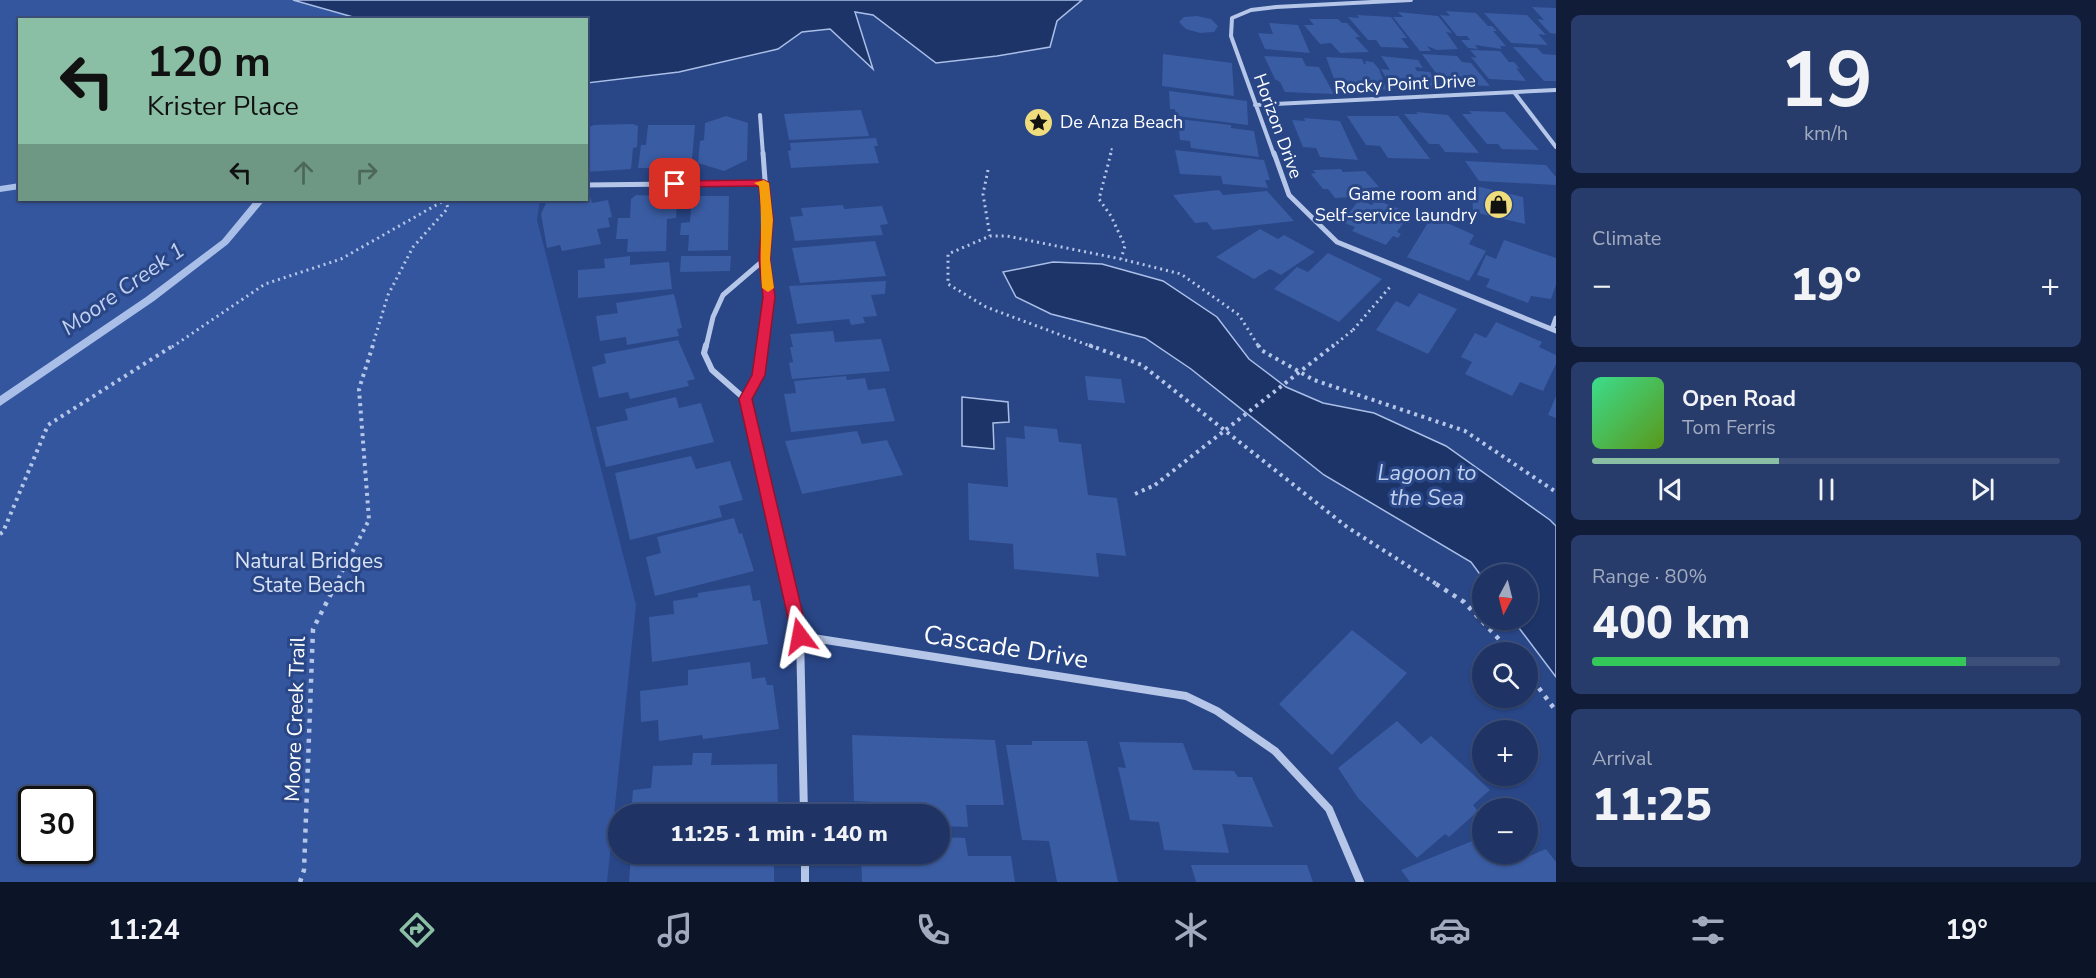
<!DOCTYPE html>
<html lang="en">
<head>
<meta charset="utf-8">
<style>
	:root { --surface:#1f3465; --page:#273c6b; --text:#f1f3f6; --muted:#a1aabf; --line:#3c4f79; --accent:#8abfa5 }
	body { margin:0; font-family:"Nunito Sans",sans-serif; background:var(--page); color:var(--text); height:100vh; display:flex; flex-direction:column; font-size:22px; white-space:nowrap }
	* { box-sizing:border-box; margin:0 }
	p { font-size:20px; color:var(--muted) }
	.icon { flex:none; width:33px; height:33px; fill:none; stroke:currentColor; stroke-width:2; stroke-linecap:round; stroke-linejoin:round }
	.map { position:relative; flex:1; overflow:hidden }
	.details { display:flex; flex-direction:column; gap:15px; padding:15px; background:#111d38; width:540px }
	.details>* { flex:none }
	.top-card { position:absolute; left:18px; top:18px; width:570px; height:183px; border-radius:0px; box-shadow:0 2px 4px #0004,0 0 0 2px var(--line); background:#8abfa5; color:#111; overflow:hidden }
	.needle { width:39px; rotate:187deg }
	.fabs { position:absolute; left:1472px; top:564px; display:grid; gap:12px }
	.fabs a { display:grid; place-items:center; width:66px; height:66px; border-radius:50%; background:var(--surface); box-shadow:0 2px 4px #0004,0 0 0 2px var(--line); font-size:30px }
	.speed { position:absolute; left:18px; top:786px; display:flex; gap:12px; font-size:30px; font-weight:700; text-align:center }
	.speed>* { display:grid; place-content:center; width:78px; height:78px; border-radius:50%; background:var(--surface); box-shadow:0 2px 4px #0004,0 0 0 2px var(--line); line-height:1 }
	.speed .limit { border:3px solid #111; border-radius:9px; background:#fff; color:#111 }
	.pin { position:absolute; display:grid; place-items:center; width:51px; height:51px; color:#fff; margin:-26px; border-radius:12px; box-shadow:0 3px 9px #0006 }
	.me { position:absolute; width:66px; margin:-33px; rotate:347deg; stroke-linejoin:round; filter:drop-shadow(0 0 4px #0008) }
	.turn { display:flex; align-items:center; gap:21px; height:126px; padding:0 30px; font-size:27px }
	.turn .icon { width:78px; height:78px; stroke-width:2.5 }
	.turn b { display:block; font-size:42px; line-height:51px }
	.lanes { display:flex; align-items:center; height:57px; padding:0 30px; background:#0003; justify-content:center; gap:30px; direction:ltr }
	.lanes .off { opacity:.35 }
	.big { font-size:45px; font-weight:800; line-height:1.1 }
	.details .tile { flex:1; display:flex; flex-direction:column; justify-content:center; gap:9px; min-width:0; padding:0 21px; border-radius:9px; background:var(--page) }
	.details .dial { align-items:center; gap:0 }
	.dial b { font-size:78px; line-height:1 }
	.song { display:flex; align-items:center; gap:18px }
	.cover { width:72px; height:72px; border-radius:9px; background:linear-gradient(135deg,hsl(150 70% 55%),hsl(90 70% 35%)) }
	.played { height:6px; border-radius:3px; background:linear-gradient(90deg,var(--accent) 40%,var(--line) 40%) }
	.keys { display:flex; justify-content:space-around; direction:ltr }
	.heat { display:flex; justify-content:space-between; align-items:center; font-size:33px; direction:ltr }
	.charge { height:9px; border-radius:4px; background:linear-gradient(90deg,#34c759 80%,var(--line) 0) }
	.trip { position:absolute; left:608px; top:804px; width:342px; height:60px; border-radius:30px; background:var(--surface); box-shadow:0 2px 4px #0004,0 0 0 2px var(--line); font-weight:800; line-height:60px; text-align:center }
	.dock { display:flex; height:96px; justify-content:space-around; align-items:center; background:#0c1528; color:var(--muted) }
	.dock .icon { width:42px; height:42px }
	.dock .active { color:var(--accent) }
	.dock b { font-size:27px; color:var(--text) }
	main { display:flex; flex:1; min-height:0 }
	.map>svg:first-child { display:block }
</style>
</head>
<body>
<main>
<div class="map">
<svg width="1556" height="882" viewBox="0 0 1556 882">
	<rect width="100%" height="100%" fill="#294687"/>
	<path fill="#34569e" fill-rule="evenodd" d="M0 0H293L350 17 355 0H1082L1057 21 1050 47 997 56 936 63 873 15 855 12 873 69 830 29 802 32 778 49 679 72 587 83 586 20H20V200H540L537 220 636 605 607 882H0ZM32 800H82V850H32Z"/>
	<path fill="#1d3468" stroke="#aabfe8" stroke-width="1.5" d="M293 0H1082L1057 21 1050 47 997 56 936 63 873 15 855 12 873 69 830 29 802 32 778 49 679 72 587 83 586 20 360 19Z
		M1053 262 1102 264 1163 281 1217 317 1249 359 1286 387 1323 403 1374 413 1446 446 1550 520 1556 526V677L1513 620H1527V574H1482V577L1471 562 1324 475 1191 369 1145 338 1051 314 1016 297 1003 272Z
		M962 397 1008 402 1009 422 993 423 994 449 962 446Z"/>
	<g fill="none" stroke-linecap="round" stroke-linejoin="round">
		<path fill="#aabfe8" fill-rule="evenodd" d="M20 183V189L0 192V186Z
			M255 200H265L228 244 154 301 0 406V396L146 297 222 240Z"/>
	</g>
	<path fill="#3a5ca3" d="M1532 7 1556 8V34L1550 33 1537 19 1544 20Z
		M1446 11 1476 13 1488 26H1492L1497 31H1493L1506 46H1500L1502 49 1475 45 1478 49 1468 48 1461 40H1470L1467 36H1457L1440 15 1450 16Z
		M1398 12 1438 16 1452 33 1446 32 1458 49 1437 50 1427 46 1431 51H1420L1393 17H1403Z
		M1484 13 1527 15 1546 35 1538 34 1548 45 1511 43Z
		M1357 15 1391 17 1407 38H1401L1409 48 1381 47 1376 40H1368L1348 17 1359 18Z
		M1197 16 1211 19 1218 26 1214 32 1200 33 1186 29 1179 22 1184 17Z
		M1309 19H1338L1342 23H1347L1360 37H1355L1369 52 1340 53 1331 43 1320 44 1304 25H1314Z
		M1269 23 1298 25 1310 53 1265 49 1258 33 1273 34Z
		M1513 47 1537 48 1543 54 1556 55V81H1544Z
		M1470 50 1500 51 1509 62H1514L1520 69 1516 68 1526 81 1489 79 1471 57 1477 58Z
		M1163 54 1232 63 1234 96 1162 86Z
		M1422 54 1457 56 1462 62 1471 63 1490 86 1444 84Z
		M1264 56 1302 58 1306 66 1319 67 1334 94 1285 92 1280 82 1275 79Z
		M1381 56 1418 60 1423 68 1415 67 1417 71 1430 72 1442 90 1391 87 1381 69 1390 70Z
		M1326 57 1362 59 1364 64H1366L1365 61 1373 62 1379 69 1387 90 1376 89 1377 93 1360 91 1361 94 1339 92Z
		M1169 91 1247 101 1248 125 1176 116 1175 109H1170Z
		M861 110 869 136 789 140 784 114Z
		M1469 111 1505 112 1539 150 1502 149 1498 144H1487L1462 114H1472Z
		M1416 112 1448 115 1479 153 1445 152 1439 144H1429L1404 114H1418Z
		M726 116 748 123 747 160 724 171 698 163 700 141 704 140 705 123Z
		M1347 116H1398L1430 159 1388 158 1380 146 1366 145Z
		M1304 118 1340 121 1358 160 1320 157 1316 148 1303 147 1292 120 1305 121Z
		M1178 119 1231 125V128L1254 131 1259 157 1191 148 1190 141 1180 140Z
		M633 124 638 126 637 147 633 148 631 169 586 172 587 128 594 125Z
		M648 125H695L691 171H653V168H638L641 145H646Z
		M876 138 878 146H874L879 163 791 168 788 151 791 150 790 143Z
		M1175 150 1264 160 1270 180H1265L1268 188 1223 184 1221 176 1180 174Z
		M1465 161 1546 165 1556 177V185L1479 181Z
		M1341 169 1343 172 1365 171 1379 187 1367 188 1374 196 1335 198 1328 189H1323L1311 174 1316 173 1313 170Z
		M1472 185 1523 197 1525 224 1473 212Z
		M1219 190 1223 195 1267 191 1294 221 1213 230 1207 222 1195 223 1173 195Z
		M636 195 665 196 671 200H677L676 218 667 219 666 251 627 252 628 239H616L618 218H630L631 199Z
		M586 196H590L592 203 608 200 612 217 608 218 610 227 597 229 601 244 562 251 560 245 547 248 541 214 546 203 586 200Z
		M692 196H729L728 250 688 251 689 235H680L681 223 690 222Z
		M1359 200 1372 205 1376 200 1410 213 1397 232 1401 234 1398 238 1393 236 1386 245 1352 231 1355 227 1342 222Z
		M843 205 844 209 882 206 888 224 880 225 883 235 795 241 790 217 803 216 801 208Z
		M1432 216 1474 235 1469 244 1486 251 1469 281 1407 257Z
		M1260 229 1278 239 1284 235 1315 252 1281 275 1270 269 1254 279 1216 257Z
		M1504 240 1556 258V285L1551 299 1531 296 1528 303 1486 287 1490 279 1477 275 1486 255 1496 259Z
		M875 241 886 276 800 283 792 248Z
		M1328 253 1382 279 1339 322 1274 289 1297 267 1308 272Z
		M630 256V265L669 262 672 289 578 298V270L605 268 604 259Z
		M681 256H731L730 271 680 272Z
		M886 281 885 294 871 295 877 316 863 317 865 323 851 325 849 319 797 324 789 286Z
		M1419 293 1457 309 1428 354 1376 330 1396 301 1409 307Z
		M674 294 682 328 677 329 679 336 627 345 626 337 600 341 596 316 618 313 616 303Z
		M1496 322 1542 342 1539 347 1556 355V364L1543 391 1520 382 1512 396 1465 374 1472 362 1461 357 1475 333 1486 338Z
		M833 331 835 342 881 339 890 371 792 379 789 363 793 362 790 347H793L790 334Z
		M678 340 695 379 687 381 689 386 630 399 628 392 599 398 592 367 606 363 604 354Z
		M846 376 847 380 865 378 868 390 885 388 895 421 791 432 784 394 796 393 794 381Z
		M1085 376 1121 379 1125 403 1088 400Z
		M1556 396V418L1548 415Z
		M676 397 679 408 701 403 714 442 606 467 596 427 628 420 625 409Z
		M1024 426 1057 429 1059 442 1081 444 1088 495 1117 498 1126 556 1096 553 1099 577 1014 569 1013 544 969 540 968 483 1008 487 1006 437 1025 439Z
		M857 431 862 444 887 440 903 475 802 494 785 441Z
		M691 456 696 469 730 461 743 500 719 506 722 517 630 540 615 473Z
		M734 518 739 534 742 533 754 571 655 596 646 557 661 553 657 537Z
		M750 585 753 601 760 600 768 644 652 662 649 617 674 614 673 601 698 597V593Z
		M1352 630 1407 673 1332 755 1279 704Z
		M750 662 752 679 765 677 767 685H773L779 729 703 739 702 735 659 741 658 720 641 722 640 691 688 685V670Z
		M1397 721 1421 744 1431 736 1490 790 1473 805 1478 811 1449 837 1445 834 1417 858 1358 798 1338 768Z
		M852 735 995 740 1004 805H966L968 827 939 826V814H875V802L854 801Z
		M1032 741H1087L1118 882H1057L1049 841 1022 840 1006 745H1032Z
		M1119 742 1183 743 1193 770 1234 771 1238 777H1252L1273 827 1222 824 1229 853 1164 850 1159 822 1130 820 1118 767 1126 768Z
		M693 753H712L711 765 777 764 778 813 631 814 633 790 651 788 653 766 692 765Z
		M939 837 965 838 968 856H1011L1015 882H862L861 854H939Z
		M1482 837V854H1499L1508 865 1546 849 1556 862V882H1410L1401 870Z
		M631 854H774V882H629Z
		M1191 865H1307L1313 882H1196Z"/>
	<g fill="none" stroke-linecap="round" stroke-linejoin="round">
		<path stroke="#b5c6e8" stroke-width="2" stroke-dasharray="2 3" stroke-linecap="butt" d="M1110 155 1112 148"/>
		<path stroke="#b5c6e8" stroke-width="3" stroke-dasharray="2 4" stroke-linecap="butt" d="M1111 153 1099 199 1111 216 1125 246 1121 259
			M988 170 983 194 990 236
			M1353 330 1390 287
			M172 347 265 284 341 259 445 200
			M372 347 388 295 413 247 448 208 445 200
			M1093 347 986 307 948 284V254L990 236H1007L1121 259 1181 274 1239 315 1259 347"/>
		<path stroke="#b5c6e8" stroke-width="4" stroke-dasharray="3 4.5" stroke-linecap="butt" d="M1089 345 1142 365 1347 527 1438 585
			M1258 345 1261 350 1314 380 1465 431 1556 492
			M1135 494 1155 485
			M0 534 3 532 48 425 174 345
			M335 585 369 520 359 389 373 345"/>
		<path stroke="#b5c6e8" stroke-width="4.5" stroke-dasharray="4 6" stroke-linecap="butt" d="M1436 584 1464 602 1511 652
			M1527 672 1556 711
			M300 882 304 870 313 629 336 584"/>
		<path stroke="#b5c6e8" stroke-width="4" d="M1514 92 1556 147
			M1255 105 1556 90
			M760 115 763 155
			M1274 155 1231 36 1232 18 1251 10 1276 7 1411 0"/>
		<path stroke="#b5c6e8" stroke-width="5" d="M1274 153 1289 195 1337 242 1556 331
			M586 185 764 183
			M1552 329 1556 318
			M706 347 713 317 723 295 765 259
			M762 347 769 297 765 259 768 220 763 153"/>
		<path stroke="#b5c6e8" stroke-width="6" d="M706 345 704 353 712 370 745 399 788 585
			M745 399 758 375 762 345"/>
		<path stroke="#b5c6e8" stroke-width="8" d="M788 584 800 636 1186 696 1217 711 1275 751 1329 809 1360 882
			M800 636 804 814
			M805 854V882"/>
		<path stroke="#b5c6e8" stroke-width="3" stroke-dasharray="2 4" stroke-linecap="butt" d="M1332 347 1353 330"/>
		<path stroke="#b5c6e8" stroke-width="4" stroke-dasharray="3 4.5" stroke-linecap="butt" d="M1155 485 1334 345"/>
	</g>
	<path fill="#e11d48" stroke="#92132f" stroke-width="1.5" d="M764 180 769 183 773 220 770 259 775 297 765 375 752 399 808 636 806 642 800 644 794 642 792 636 739 399 752 375 763 297 759 259 762 220 759 186 675 187 670 184 675 181Z"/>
	<path fill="#f59e0b" d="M764 180 769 183 773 220 770 259 774 288 768 292 762 288C759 254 763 221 759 186L754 183Z"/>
	<defs>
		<symbol id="sight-disc" viewBox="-11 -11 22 22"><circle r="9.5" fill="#efdc7c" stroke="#294687"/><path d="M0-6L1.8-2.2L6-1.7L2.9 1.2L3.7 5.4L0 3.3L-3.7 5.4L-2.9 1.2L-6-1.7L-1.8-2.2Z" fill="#111"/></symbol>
		<symbol id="shop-disc" viewBox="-11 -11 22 22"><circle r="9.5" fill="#efdc7c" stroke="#294687"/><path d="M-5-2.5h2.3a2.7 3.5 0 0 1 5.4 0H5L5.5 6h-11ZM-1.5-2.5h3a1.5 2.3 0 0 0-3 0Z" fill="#111"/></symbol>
	</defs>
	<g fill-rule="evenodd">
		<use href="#sight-disc" x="1022" y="106" width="33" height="33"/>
		<use href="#shop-disc" x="1482" y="188" width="33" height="33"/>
	</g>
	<g text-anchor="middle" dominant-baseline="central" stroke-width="6" stroke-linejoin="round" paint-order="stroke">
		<g font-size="18" fill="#fff" stroke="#294687">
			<text transform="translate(1405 84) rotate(-3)">Rocky Point Drive</text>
			<text transform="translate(1278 126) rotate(70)">Horizon Drive</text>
		</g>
		<g font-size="18" fill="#fff" stroke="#294687" text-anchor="start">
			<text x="1060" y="122">De Anza Beach</text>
			<text x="1477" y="194" text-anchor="end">Game room and<tspan x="1477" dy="21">Self-service laundry</tspan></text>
		</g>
		<g font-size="21" fill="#d9e3f6" stroke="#294687">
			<text x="309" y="561">Natural Bridges<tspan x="309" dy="24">State Beach</tspan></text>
		</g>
		<g font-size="21" fill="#fff" stroke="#294687">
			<text transform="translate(295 719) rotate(-88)">Moore Creek Trail</text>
		</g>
		<g font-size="22" font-style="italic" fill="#c1d0ef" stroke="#294687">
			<text transform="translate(123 289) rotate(-35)">Moore Creek 1</text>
			<text x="1427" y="473">Lagoon to<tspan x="1427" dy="25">the Sea</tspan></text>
		</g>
		<g font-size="26" fill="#fff" stroke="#294687">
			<text transform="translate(1006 647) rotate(9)">Cascade Drive</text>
		</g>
	</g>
</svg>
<div class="fabs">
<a><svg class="needle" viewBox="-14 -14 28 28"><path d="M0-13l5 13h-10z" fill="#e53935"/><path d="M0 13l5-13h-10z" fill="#a1aabf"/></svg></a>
<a><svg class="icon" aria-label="search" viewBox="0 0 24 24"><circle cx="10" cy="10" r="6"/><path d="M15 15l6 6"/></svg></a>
<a>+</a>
<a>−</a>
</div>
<div class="speed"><div class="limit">30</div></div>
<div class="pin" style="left:675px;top:184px;background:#d93025"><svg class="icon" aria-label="arrive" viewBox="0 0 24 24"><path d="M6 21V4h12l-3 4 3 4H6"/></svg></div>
<svg class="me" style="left:800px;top:636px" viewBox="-20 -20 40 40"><path d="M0-17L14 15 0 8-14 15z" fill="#e11d48" stroke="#fff" stroke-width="4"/></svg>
<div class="trip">11:25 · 1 min · 140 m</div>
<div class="top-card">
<div class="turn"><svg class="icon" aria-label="left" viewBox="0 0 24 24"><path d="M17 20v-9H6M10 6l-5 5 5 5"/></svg><div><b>120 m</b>Krister Place</div></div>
<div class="lanes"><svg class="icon" aria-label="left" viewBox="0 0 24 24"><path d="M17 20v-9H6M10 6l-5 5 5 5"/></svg><svg class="icon off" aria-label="ahead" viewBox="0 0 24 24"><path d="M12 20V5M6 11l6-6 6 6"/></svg><svg class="icon off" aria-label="right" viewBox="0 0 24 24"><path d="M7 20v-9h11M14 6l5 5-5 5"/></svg></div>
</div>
</div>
<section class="details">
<div class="tile dial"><b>19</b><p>km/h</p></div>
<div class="tile"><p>Climate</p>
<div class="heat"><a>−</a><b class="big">19°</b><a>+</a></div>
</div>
<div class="tile">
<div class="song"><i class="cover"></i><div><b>Open Road</b><p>Tom Ferris</p></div></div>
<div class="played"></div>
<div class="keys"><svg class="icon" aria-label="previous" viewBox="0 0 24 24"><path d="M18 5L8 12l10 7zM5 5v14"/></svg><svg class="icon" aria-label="pause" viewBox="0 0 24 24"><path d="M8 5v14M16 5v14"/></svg><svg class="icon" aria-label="next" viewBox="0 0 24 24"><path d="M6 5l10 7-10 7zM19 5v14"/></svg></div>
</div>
<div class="tile"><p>Range · 80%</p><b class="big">400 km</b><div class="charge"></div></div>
<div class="tile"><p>Arrival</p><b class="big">11:25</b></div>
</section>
</main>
<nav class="dock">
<b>11:24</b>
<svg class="icon active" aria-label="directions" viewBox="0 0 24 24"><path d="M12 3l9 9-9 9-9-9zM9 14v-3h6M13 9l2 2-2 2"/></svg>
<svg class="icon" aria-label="music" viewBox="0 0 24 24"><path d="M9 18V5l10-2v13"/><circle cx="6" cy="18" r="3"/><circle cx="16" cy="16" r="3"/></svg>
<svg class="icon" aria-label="phone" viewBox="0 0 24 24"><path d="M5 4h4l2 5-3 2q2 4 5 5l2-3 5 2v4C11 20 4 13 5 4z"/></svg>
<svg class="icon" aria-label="climate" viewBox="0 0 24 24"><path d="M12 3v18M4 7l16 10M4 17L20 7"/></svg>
<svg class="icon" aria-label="car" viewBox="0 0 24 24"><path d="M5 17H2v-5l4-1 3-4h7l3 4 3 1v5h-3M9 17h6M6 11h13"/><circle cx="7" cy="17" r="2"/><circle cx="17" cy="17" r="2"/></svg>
<svg class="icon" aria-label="filters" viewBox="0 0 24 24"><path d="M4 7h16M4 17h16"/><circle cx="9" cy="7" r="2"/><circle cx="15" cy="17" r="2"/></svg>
<b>19°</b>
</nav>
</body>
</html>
